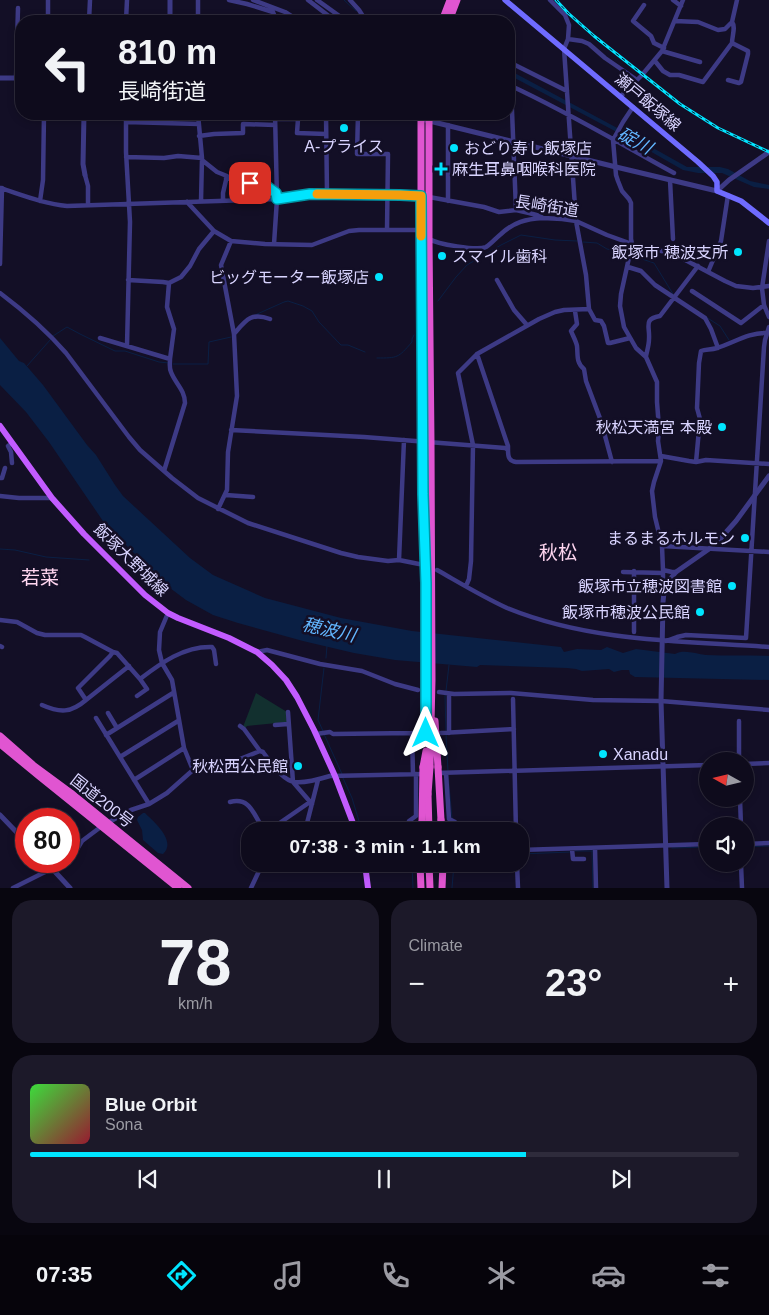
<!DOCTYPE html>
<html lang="en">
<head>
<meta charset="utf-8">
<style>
	:root { --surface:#0e0b1c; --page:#1c1929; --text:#f1f3f6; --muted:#9b9ba3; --line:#2e2b3b; --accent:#00e5ff }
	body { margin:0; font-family:Arial,"Noto Sans JP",sans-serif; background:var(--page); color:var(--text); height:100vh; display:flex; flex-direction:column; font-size:19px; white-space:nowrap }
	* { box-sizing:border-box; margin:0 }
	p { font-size:16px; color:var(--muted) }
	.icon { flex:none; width:28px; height:28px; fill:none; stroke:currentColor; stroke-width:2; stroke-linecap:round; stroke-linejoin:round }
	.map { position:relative; height:888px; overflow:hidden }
	.drawer { display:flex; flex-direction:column; gap:12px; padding:12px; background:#08060f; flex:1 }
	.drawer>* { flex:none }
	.guide { position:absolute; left:15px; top:15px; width:500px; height:105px; border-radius:20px; box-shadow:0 2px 8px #0003,0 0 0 1px var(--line); background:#0e0b1c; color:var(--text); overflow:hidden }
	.needle { width:32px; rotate:278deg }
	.controls { position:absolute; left:699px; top:752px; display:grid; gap:10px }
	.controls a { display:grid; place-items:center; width:55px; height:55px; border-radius:50%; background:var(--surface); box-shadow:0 2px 8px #0003,0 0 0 1px var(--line); font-size:25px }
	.speed { position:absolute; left:15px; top:808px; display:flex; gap:10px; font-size:25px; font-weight:700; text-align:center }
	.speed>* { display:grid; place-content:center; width:65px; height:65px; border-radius:50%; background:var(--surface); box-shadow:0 2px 8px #0003,0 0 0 1px var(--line); line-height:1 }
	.speed .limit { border:8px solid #d22; background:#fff; color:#111 }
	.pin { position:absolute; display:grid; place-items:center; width:42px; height:42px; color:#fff; margin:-21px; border-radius:10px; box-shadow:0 2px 8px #0006 }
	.me { position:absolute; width:55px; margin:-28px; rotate:0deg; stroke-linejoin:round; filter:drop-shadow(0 0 4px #0008) }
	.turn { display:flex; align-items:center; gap:18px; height:105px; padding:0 20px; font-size:22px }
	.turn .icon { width:65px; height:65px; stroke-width:2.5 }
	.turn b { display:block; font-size:35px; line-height:42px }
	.big { font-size:38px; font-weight:800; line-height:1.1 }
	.drawer .card { flex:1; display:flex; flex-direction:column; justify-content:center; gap:8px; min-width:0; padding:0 18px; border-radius:20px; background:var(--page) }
	.drawer .dial { align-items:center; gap:0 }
	.dial b { font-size:65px; line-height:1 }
	.song { display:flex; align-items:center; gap:15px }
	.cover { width:60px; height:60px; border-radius:8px; background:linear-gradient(135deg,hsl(120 70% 55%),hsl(350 70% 35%)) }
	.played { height:5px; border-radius:2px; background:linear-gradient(90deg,var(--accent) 70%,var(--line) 70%) }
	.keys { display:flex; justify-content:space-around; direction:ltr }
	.heat { display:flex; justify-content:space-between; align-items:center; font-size:28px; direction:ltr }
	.drawer .tiles { flex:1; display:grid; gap:12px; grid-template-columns:1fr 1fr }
	.card:last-child { grid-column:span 2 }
	.trip { position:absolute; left:241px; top:822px; width:288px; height:50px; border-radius:20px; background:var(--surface); box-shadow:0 2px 8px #0003,0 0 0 1px var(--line); font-weight:800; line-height:50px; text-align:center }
	.tabs { display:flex; height:80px; justify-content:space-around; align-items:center; background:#06040b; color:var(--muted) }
	.tabs .icon { width:35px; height:35px }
	.tabs .current { color:var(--accent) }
	.tabs b { font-size:22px; color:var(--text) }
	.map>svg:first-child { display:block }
</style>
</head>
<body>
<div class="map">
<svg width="769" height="888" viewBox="0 0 769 888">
	<rect width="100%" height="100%" fill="#130f26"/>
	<path fill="#12302f" d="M256 693 287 712V722L247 726 245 728 243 727Z"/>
	<path fill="#0a1f44" d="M509 70 621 130 687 167H720L728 169 750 181 769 185V189L754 187 722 173H698L683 170 613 130 509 75Z
		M0 338 19 361 24 363 43 385 87 445 96 455 115 485 123 496 190 558 213 575 265 598 341 618 412 631 561 647 564 652 577 649 601 650 607 647 623 653 636 649 675 654C684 649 696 654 706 655 727 656 748 655 769 656V680L635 677 630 674 629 670H622L614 672 609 669 582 671 576 669 567 668 480 665 477 667 395 660 354 653 303 641 238 623 213 615 186 600 166 585 105 524 49 442 26 412 0 385Z
		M143 813H145C154 822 177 841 163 854L158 853 143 840 142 830 137 820 138 817Z"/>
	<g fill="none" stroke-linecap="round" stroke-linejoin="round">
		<path stroke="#0a1f44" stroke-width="1" d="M344 0 356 11
			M583 242 597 243 607 249 629 254
			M633 256 654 263 673 294
			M438 301 456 277 467 265 501 245 521 235 555 240 577 241
			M255 315 284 302 288 301 303 306 312 311 319 322 339 343 341 345H348L365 352
			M706 317 720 326 729 340
			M53 336 67 327 80 334 115 351H125L159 362 169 363
			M377 358C398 358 398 358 412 342V339L414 335
			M173 364H208L209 342 231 337
			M27 366 51 339
			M0 549 15 550 46 557 89 560
			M326 658 327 646
			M446 691 449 665
			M445 695 446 731
			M323 731 318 720 324 668
			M324 734 342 774
			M446 735 448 771
			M448 775 452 818
			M343 778 352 798 362 831
			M452 822V831
			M745 847 769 846
			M672 848 708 847
			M575 851H593
			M592 851 593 888
			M520 854 571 852
			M412 864 413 888
			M452 888 454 864"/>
		<path stroke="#3d3a85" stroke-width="4.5" d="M198 0V21
			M229 0 247 4 273 12 275 17V21
			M253 0 285 12 299 21
			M308 0 334 20
			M317 0 345 20 332 19
			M350 0 359 10 366 21
			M550 0 565 15 569 25 568 39 564 49 576 221 586 275 589 309 595 320 601 321 604 326 608 343H610L630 338
			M673 0 681 6
			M644 5 633 21 651 36 654 43 664 48
			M48 21V0
			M89 21 90 0
			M126 21 127 0
			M675 21 698 22 718 30 725 29 732 22 737 0
			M568 39 582 41 589 44 605 58 637 80
			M662 51 700 62
			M655 61 663 71 670 75H679L703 82 732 43
			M509 62 567 91
			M16 78 18 8
			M728 80 739 83 741 82 748 54V51L732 43C732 36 736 27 732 22
			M509 85C566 111 619 143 674 173
			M511 86 516 210
			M620 97 642 75 662 51 683 0
			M633 107 623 122 613 140 616 175 618 181 622 191 629 199 631 203V239L632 244 621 294 620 306 624 327 636 348 646 357 657 382V402L659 428 658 441 661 461 654 482 652 491 655 517 662 546 663 570 672 572H676
			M126 114V152L130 222 127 346
			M198 114 202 158 201 201
			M326 114 327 194
			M358 114 357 154H388L387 230
			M275 119H298L297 133 326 134
			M126 122 199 124
			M199 136 214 134 243 133V124L275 125
			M126 157 164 158 178 156 202 158
			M202 160 217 172 227 176 223 193V201
			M85 175 88 186V205
			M226 178 250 183 252 180 261 182 276 193
			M670 180 673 239
			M0 188C22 195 44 204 67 206L277 199 310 194 388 195 421 196
			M429 197 484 207 499 212 516 210 529 213 540 216 543 218 562 219 576 221 607 235 632 244 674 254 725 281 736 286 753 288 769 286
			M40 201 43 180 44 114
			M448 201V125
			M187 202 214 231 231 241 265 244 312 245 349 231 359 230H421C423 233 426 237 429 239 437 244 477 251 486 247 491 244 496 238 501 234 514 222 526 219 543 218
			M769 241 762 288 764 305 769 317
			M274 244 277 199 275 114
			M0 264 2 188
			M628 267 641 271 655 285 705 318 711 329 718 348
			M708 272 721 241 728 195
			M128 280 163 282 169 283
			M497 280 514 310 527 325
			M692 291 741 323 764 305
			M0 293C24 311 46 330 66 353L129 437 140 450 172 478 198 498 248 523 341 553 358 557 388 561 399 560 419 564
			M575 311 577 324 571 331C573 336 576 341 577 346 578 355 576 363 584 369L586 381 601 421 612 462
			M234 334C246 320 251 312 270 319
			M100 338 170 359 174 329 167 307 169 283 181 277 190 266 199 249 214 231
			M477 354 508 446V450
			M646 356C647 351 649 345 649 339 650 326 643 319 660 316L698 266
			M231 430 364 437 505 448 508 450C508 457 509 461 516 462L661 461
			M12 443 8 446 11 452 12 463
			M661 456 689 461 696 462 706 460 769 464
			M696 462 700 419 697 408 699 363 701 351C706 349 711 350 717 348 733 343 750 332 767 333
			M164 471 185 403C185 390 175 383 171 372 169 368 170 363 170 359
			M0 478H2L5 468
			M226 495 253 497
			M0 496 19 498H52
			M218 509 227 490 228 452 237 396 234 334 221 265 231 241
			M662 546 769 552
			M399 560 404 440
			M437 570C460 583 483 597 507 608 590 642 681 641 769 647
			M634 571V632
			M623 572 663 573
			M466 586 469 579 471 561 473 445 458 373 477 354 539 319 555 312 564 310 589 309
			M663 593V571
			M168 613 160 632 159 650 162 663 172 680 184 748 193 770
			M0 620 17 622 37 633 45 635H81L85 637 113 652 117 653 140 679C161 663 184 646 212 647L214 650 216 664
			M666 641 677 637 686 635 746 638 764 347 765 340 769 327
			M0 646 2 647
			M113 652 110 656 78 688 86 700 129 666
			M257 652 267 650 320 664 362 671 395 684 418 690
			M439 692 454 694 511 693 593 700 661 701 769 710
			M449 694V733
			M137 696 147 689 140 679
			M513 699 516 831
			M42 705C60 713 71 713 86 700
			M288 712 293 782 312 804
			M108 713 117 728
			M96 718 149 804
			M739 721V761
			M275 725 288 724
			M240 726 244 729 260 751
			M441 733 514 729
			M316 734 330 732 333 734 412 733
			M106 735 173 693
			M120 757 178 721
			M745 764 769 763
			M437 773 708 765
			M446 773 449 819 455 822V831
			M413 774 412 733H417
			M134 780 184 748
			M740 799 741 826
			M230 802C252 796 254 818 265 831
			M268 831 310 802
			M305 831 318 780
			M409 831V821L416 816V774
			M745 844 769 843
			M595 848 596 888
			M572 849 573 859H584
			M520 850 708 844
			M249 851 250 850
			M69 859 76 851 82 841 102 826 131 810 149 804 167 793 193 770 220 769 226 767 240 759 260 751 263 752C269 760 281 778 291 781 300 785 320 779 330 776L424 774
			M299 864 301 865 344 864
			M517 864 518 888
			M741 864 742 888
			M58 866 65 861
			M13 888 45 872
			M251 888 259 871 265 864"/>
		<path stroke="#3d3a85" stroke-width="5" d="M170 0V21
			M0 78H21
			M84 114 83 164 85 175
			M401 114 616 167 717 191 729 180 769 152
			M0 815 26 842
			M45 861 70 888
			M667 888 661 701 663 602 664 592 671 578 676 572 709 549 720 539 736 521 769 476"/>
		<path stroke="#6f6bff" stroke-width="5.5" d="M505 0 698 162 713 176 717 182V191L741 201 769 223"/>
		<path stroke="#c25bff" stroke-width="6" d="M0 426 52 498 84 534 145 595 168 613 178 618 229 638 257 652 272 665 286 680 297 697 314 730 335 776 356 831
			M365 864 368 888"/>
		<path stroke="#e055d1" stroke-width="7" d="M442 21 450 0
			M449 21 457 0
			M421 114V211L423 494 426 583V731
			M429 114V239L431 442 432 680 430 767
			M435 721 438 767
			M0 736 33 765 71 793 188 888
			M0 744 39 776 178 888
			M423 767 426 751
			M428 794 429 831
			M441 820 442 831
			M422 831V822
			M420 864 421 888
			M429 864 430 888
			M442 888 443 864"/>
		<defs>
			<path id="rail" d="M556 0 568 13 594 36 680 104 718 128 769 152"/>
		</defs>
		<use href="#rail" stroke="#00e5ff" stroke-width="3"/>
		<use href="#rail" stroke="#130f26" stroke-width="1" stroke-dasharray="4" stroke-linecap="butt"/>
		<path stroke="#3d3a85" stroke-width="4.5" d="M45 872 58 866"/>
		<path stroke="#e055d1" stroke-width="7" d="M438 767 441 820
			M428 794 430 767
			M422 822 423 767"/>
	</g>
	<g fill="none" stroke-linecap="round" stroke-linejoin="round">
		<defs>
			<path id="route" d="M250 183 252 180 261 182 276 193 277 199 310 194 400 195 421 196 423 494 426 583V733"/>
		</defs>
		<use href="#route" stroke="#0095a6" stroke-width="12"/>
		<use href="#route" stroke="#00e5ff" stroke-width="9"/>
		<path stroke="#f59e0b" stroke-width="9" d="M317 194 400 195 421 196V236"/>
	</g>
	<g fill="#00e5ff" stroke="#130f26" stroke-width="2">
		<circle cx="344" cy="128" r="5"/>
		<circle cx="454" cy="148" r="5"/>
		<path d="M438.5 161.5h5v5h5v5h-5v5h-5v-5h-5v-5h5z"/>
		<circle cx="738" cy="252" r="5"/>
		<circle cx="442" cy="256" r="5"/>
		<circle cx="379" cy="277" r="5"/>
		<circle cx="722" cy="427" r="5"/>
		<circle cx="745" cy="538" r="5"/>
		<circle cx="732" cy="586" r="5"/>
		<circle cx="700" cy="612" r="5"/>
		<circle cx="603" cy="754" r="5"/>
		<circle cx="298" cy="766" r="5"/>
	</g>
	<g text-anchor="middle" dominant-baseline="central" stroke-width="5" stroke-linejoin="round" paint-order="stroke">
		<g font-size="16" fill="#d9d4ff" stroke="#130f26">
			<text transform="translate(648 102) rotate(40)">瀬戸飯塚線</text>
			<text transform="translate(547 206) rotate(9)">長崎街道</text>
			<text transform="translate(131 560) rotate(44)">飯塚大野城線</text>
			<text transform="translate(102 801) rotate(38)">国道200号</text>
		</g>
		<g font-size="16" fill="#d9d4ff" stroke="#130f26" text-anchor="end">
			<text x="344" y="146" text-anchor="middle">A-プライス</text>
			<text x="464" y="148" text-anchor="start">おどり寿し飯塚店</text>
			<text x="452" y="169" text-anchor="start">麻生耳鼻咽喉科医院</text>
			<text x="728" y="252">飯塚市 穂波支所</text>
			<text x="452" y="256" text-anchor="start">スマイル歯科</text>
			<text x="369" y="277">ビッグモーター飯塚店</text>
			<text x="712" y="427">秋松天満宮 本殿</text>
			<text x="735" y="538">まるまるホルモン</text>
			<text x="722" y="586">飯塚市立穂波図書館</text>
			<text x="690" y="612">飯塚市穂波公民館</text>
			<text x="613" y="754" text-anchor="start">Xanadu</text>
			<text x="288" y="766">秋松西公民館</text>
		</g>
		<g font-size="18" font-style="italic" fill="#62b6ff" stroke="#130f26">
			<text transform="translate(635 141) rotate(28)">碇川</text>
			<text transform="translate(329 630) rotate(13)">穂波川</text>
		</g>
		<g font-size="19" fill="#ffd6f0" stroke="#130f26">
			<text x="558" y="552">秋松</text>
			<text x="40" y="577">若菜</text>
		</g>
	</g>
</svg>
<div class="controls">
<a><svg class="needle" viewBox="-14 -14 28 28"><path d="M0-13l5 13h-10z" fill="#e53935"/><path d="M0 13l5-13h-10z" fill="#9b9ba3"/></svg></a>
<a><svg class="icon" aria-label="sound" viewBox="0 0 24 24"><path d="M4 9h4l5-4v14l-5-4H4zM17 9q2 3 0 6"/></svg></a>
</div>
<div class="speed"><div class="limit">80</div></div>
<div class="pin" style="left:250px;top:183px;background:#d93025"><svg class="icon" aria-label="arrive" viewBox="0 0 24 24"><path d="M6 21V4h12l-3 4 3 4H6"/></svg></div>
<svg class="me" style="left:426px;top:733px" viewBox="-20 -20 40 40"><path d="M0-17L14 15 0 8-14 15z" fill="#00e5ff" stroke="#fff" stroke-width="4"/></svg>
<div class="trip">07:38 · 3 min · 1.1 km</div>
<div class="guide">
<div class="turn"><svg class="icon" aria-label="left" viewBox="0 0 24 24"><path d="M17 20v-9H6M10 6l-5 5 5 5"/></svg><div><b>810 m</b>長崎街道</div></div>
</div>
</div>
<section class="drawer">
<div class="tiles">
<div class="card dial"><b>78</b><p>km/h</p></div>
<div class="card"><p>Climate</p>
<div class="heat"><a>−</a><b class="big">23°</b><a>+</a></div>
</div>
<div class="card">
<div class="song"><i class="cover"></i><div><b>Blue Orbit</b><p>Sona</p></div></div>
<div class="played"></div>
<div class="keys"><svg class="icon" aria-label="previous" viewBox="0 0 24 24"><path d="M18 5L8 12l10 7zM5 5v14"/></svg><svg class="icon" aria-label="pause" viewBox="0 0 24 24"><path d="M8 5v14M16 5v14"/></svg><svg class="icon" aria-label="next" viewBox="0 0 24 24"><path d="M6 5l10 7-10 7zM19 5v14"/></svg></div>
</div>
</div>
</section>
<nav class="tabs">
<b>07:35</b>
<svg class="icon current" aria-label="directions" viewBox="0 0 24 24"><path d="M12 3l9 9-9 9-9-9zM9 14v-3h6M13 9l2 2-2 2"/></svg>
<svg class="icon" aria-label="music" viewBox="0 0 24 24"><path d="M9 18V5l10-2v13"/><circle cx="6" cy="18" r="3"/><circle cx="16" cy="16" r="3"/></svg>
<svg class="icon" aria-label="phone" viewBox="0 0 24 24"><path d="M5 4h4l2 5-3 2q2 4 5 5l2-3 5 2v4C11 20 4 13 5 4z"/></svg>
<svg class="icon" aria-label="climate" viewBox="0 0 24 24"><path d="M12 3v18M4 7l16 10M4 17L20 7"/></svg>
<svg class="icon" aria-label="car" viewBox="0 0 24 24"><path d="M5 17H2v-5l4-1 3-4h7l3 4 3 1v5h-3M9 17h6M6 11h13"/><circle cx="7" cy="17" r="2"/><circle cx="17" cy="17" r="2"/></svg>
<svg class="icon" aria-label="filters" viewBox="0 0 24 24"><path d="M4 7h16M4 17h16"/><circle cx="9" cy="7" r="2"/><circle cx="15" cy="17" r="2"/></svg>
</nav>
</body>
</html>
